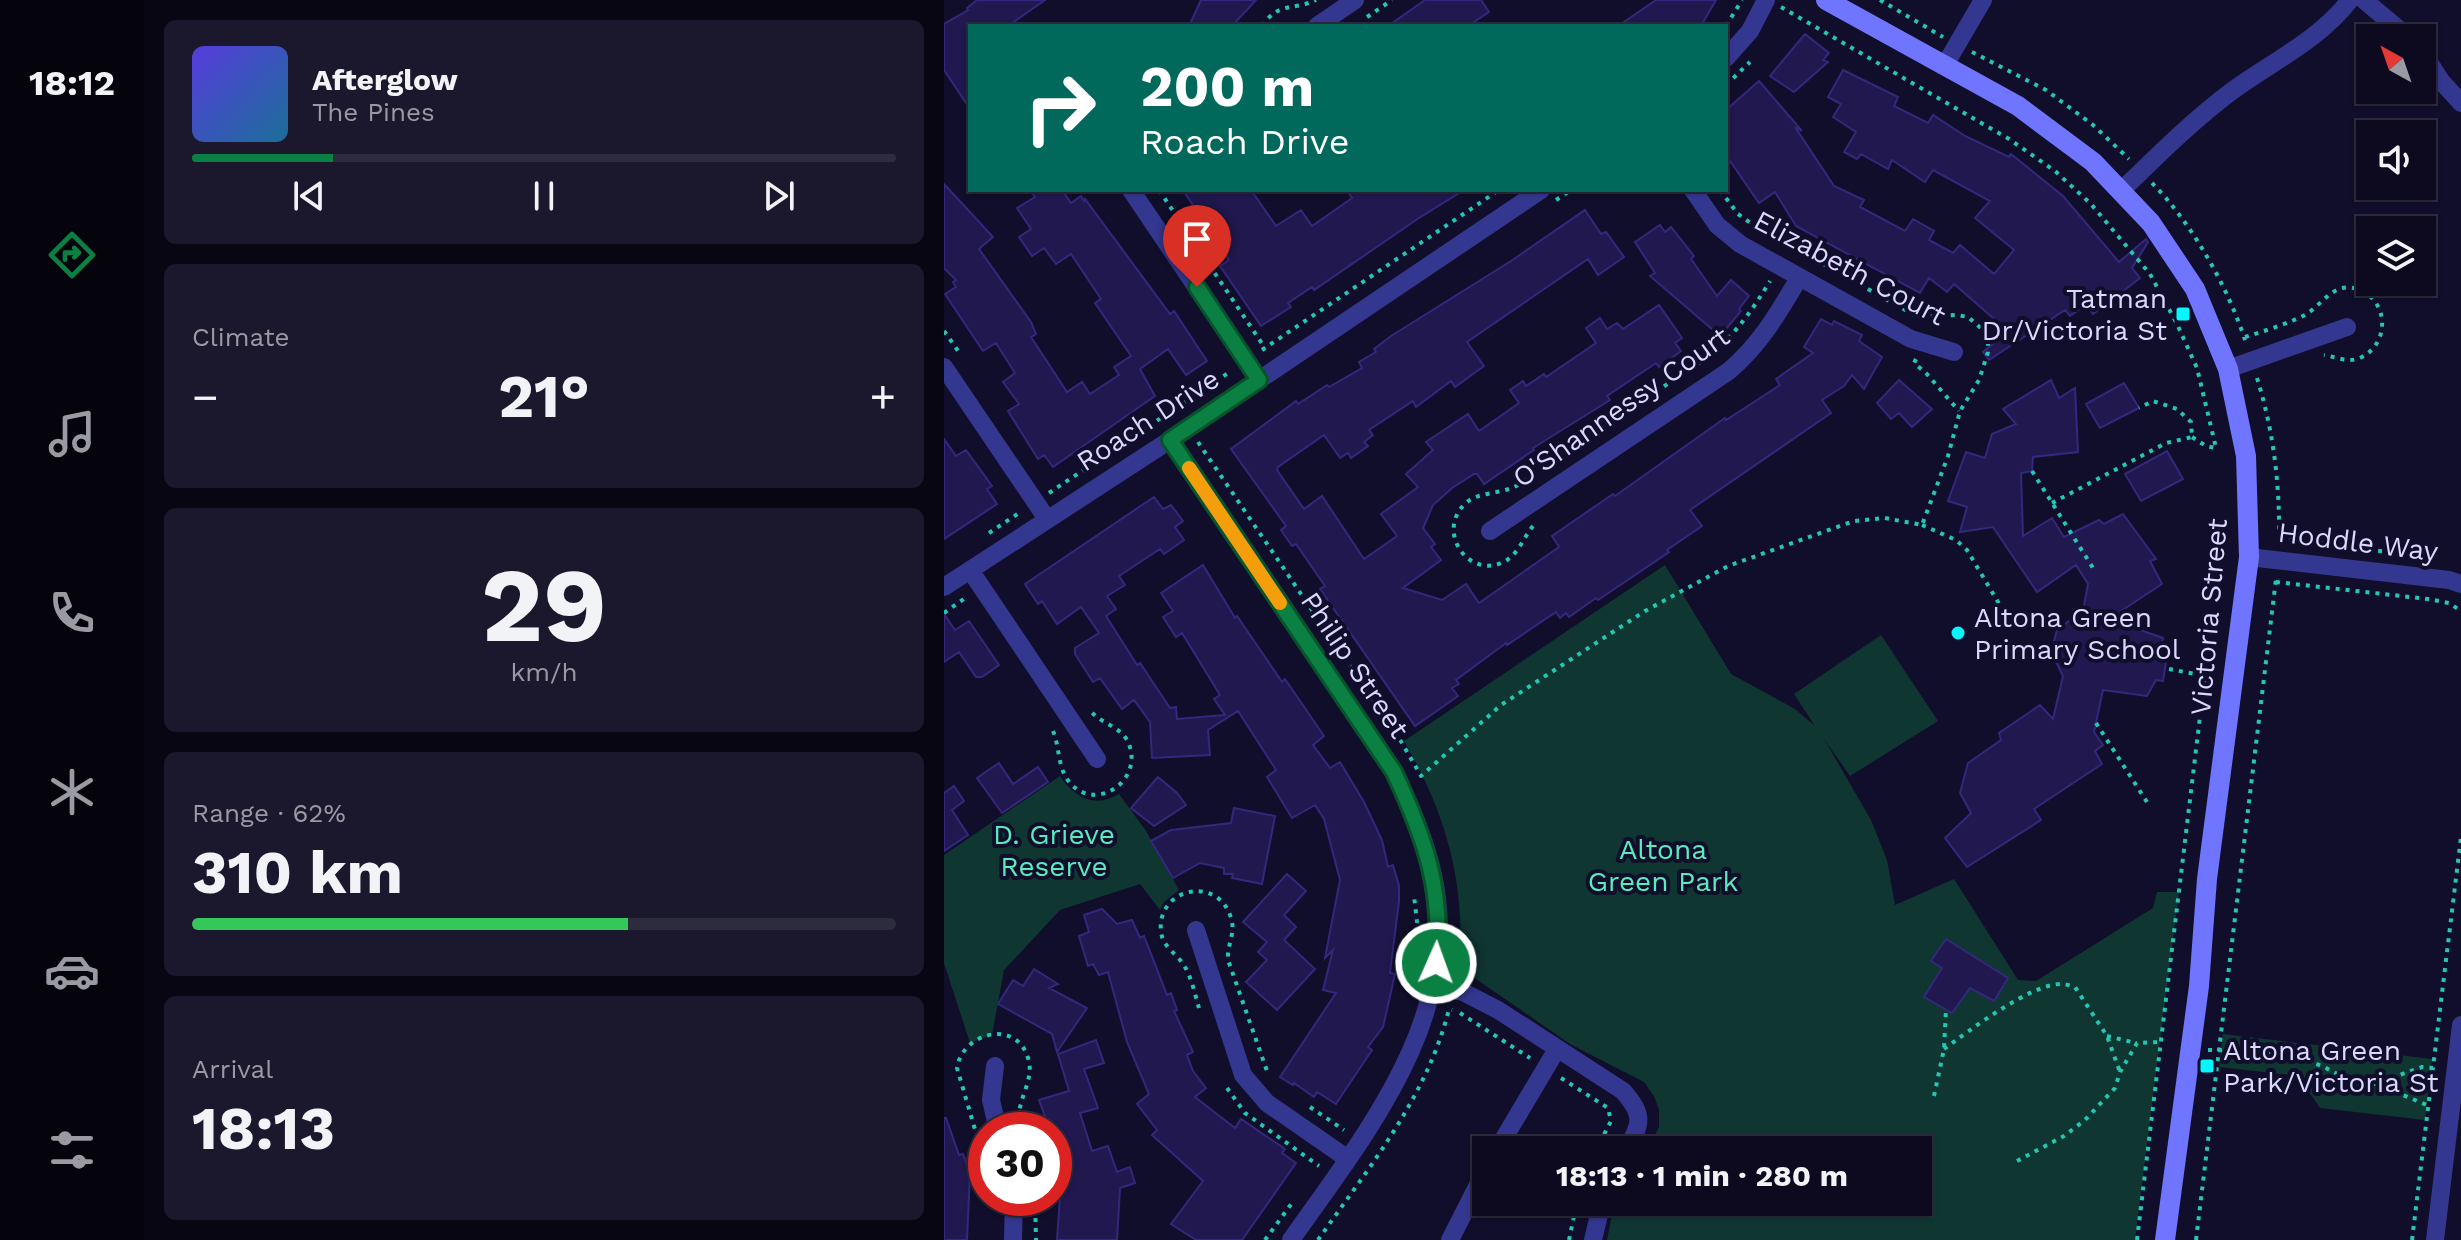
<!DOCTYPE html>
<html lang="en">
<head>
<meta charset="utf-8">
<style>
	:root { --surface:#0d0a20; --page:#1b182d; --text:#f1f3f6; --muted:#9a9aa5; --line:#2d2b3e; --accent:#0b8043 }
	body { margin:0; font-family:"Work Sans",sans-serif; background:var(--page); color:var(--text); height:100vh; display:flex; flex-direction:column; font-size:30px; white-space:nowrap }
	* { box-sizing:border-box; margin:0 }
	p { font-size:26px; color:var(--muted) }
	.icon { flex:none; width:44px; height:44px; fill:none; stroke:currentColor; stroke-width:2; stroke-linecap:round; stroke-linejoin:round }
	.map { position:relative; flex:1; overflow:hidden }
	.drawer { display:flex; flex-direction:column; gap:20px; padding:20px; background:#070612; width:800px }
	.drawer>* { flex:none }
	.top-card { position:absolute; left:24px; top:24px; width:760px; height:168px; border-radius:0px; box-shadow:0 2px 6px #0004,0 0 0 2px var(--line); background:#00695c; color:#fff; overflow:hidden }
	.needle { width:52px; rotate:320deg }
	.controls { position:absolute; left:1412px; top:24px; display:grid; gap:16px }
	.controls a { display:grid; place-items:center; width:80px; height:80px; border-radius:0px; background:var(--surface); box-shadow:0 2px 6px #0004,0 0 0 2px var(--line); font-size:40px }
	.speed { position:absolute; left:24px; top:1112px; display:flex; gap:16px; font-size:40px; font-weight:700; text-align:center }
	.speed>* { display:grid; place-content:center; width:104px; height:104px; border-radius:50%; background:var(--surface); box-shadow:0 2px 6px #0004,0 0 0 2px var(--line); line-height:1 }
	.speed .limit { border:12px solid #d22; background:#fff; color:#111 }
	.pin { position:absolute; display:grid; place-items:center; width:68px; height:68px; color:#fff; margin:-82px -34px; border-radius:50% 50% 50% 0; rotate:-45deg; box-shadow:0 0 8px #0007 }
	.pin .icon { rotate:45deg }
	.me { position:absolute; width:88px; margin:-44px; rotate:2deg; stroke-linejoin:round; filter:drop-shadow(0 0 6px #0008) }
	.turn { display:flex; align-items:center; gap:28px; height:168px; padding:0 40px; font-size:36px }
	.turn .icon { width:104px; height:104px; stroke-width:2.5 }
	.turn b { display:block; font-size:56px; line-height:68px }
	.big { font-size:60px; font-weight:700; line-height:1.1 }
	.drawer .card { flex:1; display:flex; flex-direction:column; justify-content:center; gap:12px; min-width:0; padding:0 28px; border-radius:12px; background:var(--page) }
	.drawer .dial { align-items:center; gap:0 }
	.dial b { font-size:104px; line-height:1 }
	.song { display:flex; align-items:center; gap:24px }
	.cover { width:96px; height:96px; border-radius:12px; background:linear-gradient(135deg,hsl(250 70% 55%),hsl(200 70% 35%)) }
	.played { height:8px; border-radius:4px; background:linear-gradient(90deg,var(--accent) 20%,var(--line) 20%) }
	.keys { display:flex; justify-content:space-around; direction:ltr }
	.heat { display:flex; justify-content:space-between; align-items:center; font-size:44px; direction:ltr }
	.charge { height:12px; border-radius:6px; background:linear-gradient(90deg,#34c759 62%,var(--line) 0) }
	.trip { position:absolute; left:528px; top:1136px; width:460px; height:80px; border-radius:0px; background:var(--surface); box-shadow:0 2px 6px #0004,0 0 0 2px var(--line); font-weight:700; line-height:80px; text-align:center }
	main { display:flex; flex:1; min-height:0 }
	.tab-bar { display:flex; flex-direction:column; width:144px; justify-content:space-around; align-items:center; background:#05040d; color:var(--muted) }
	.tab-bar .icon { width:56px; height:56px }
	.tab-bar .selected { color:var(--accent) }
	.tab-bar b { font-size:36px; color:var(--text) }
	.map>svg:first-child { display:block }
</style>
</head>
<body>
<main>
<nav class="tab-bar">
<b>18:12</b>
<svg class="icon selected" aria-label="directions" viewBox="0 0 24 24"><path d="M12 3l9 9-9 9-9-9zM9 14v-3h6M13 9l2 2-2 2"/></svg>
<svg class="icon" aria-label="music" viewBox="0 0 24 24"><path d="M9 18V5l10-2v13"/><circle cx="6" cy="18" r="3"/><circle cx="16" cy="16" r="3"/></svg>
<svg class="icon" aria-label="phone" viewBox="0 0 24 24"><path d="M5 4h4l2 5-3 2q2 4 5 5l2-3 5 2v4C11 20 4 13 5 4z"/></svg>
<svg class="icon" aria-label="climate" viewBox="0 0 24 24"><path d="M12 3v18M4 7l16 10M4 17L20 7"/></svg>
<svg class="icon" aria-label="car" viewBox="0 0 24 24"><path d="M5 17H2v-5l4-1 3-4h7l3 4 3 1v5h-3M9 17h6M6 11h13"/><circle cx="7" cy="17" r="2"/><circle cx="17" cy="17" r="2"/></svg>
<svg class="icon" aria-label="filters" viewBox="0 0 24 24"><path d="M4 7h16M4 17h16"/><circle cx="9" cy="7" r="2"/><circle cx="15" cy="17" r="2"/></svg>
</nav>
<section class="drawer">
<div class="card">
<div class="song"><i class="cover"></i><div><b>Afterglow</b><p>The Pines</p></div></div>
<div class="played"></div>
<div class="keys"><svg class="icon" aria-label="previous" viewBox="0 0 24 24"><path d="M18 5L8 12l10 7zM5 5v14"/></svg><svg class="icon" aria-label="pause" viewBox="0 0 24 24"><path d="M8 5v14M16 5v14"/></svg><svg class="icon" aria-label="next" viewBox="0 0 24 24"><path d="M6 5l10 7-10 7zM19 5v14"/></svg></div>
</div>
<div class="card"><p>Climate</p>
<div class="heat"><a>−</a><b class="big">21°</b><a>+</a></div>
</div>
<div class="card dial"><b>29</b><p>km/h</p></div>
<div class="card"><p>Range · 62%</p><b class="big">310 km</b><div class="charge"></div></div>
<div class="card"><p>Arrival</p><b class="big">18:13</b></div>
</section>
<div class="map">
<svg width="1517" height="1240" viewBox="0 0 1517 1240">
	<rect width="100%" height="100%" fill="#110e2b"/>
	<path fill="#103632" d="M721 565 787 674 851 709 871 726 850 694 937 635 994 721 906 776 880 739 927 820 943 860 951 905 1010 879 1074 980 1092 981 1209 908 1213 892H1235L1191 1240H663L668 1214 675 1202H974V1150H704L715 1127V1110L710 1096 700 1082 626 1044 516 968C521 881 503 816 460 741Z
		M116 776C130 797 151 809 175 794L202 831 235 890 220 902 216 910 196 884 116 910 60 970 48 1035 26 1043 0 963V855Z
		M1279 1034 1488 1059 1481 1120 1376 1108 1354 1076 1275 1067Z"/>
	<path fill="#20184e" stroke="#33287d" stroke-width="2" d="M33 0H101L64 26H26V109L0 70V24L24 10 23 8Z
		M257 0H312L288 26H245Z
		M481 0H537L545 12 524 26H444Z
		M712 0H772L757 26H674Z
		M861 34 885 53 879 60 884 62 850 92 826 76Z
		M899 70 954 97 950 106 984 123 989 115 1021 136 1065 157 1067 154 1119 196 1175 262 1202 239 1204 242 1188 268 1196 278 1149 314 1142 305 1126 316 1121 310 1045 360 1039 352 1064 331 1010 284 1003 292 985 278 976 293 852 226 831 192 815 203 782 155V110L815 81 858 131 851 127 890 186 920 200 916 207 961 231 969 219 990 231 985 240 1009 253 1016 245 1050 274 1070 250 1031 218 1046 201 989 170 981 182 948 160 944 169 917 154 913 159 900 152 912 132 889 117 897 104 884 97Z
		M0 184 49 237 35 249 87 322 92 334 87 337 123 392 138 382 146 394 175 375 170 367 187 356 151 303 157 299 127 254 112 264 100 248 88 256 75 237 87 229 73 208 91 197 86 190H118L127 203 137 196 140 201 141 199 226 314 230 311 263 361 242 375 224 349 196 369 211 396 109 467 100 455 94 459 64 411 75 404 59 382 71 373 52 343 39 351 1 294 12 287 9 282 12 280 0 268Z
		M239 190H307L332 226 357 210 368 226 408 198 403 190H520L475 218 370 290 368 287 344 303 347 307 317 326 276 266 285 260Z
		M641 210 657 234 662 232 680 257 654 275 644 259 523 342 540 366 511 387 507 381 472 407 469 401 425 430 429 435 420 442 424 446 407 458 404 453 396 458 380 435 334 467 333 470 360 509 378 496 420 559 453 536 437 514 474 487 462 474 489 450 482 442 524 414 535 431 575 403 566 390 579 381 582 386 600 374 602 377 652 343 642 328 656 318 663 329 673 323 679 329 715 305 738 338 731 343 737 351 715 367 712 363 663 396 666 400 589 448 590 450 540 484 533 474H530L508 488 489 505 479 528 491 544 487 547 497 560 459 588 498 600 522 584 535 603 615 547 608 536 669 494 671 496 781 418 782 420 796 411 836 385 832 379 869 353 860 347 877 319 888 325 890 321 918 335 915 341 938 357 920 389 908 375 900 386 878 400 887 413 746 510 758 526 723 550 725 552 654 600 652 598 625 617 622 613 616 618 612 612 563 645 562 643 512 680 515 684 508 688 514 696 471 726 376 589 381 586 352 544 348 546 337 530 342 526 287 449 352 401 354 404 383 385 385 387 418 368 415 362 432 352 430 349 447 336 567 261Z
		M716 225 721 232 727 227 750 256 747 259 773 296 787 280 805 296 795 309 797 311 776 336 706 276 711 273 691 242Z
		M955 380 988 409 968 427 955 413 947 419 933 403Z
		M1107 380 1115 398 1131 388 1134 452 1089 457 1088 471 1077 473 1079 536 1108 518 1120 537 1155 520 1160 524 1179 514 1212 559 1206 561 1218 584 1165 619 1219 638 1216 652 1223 656 1219 681 1212 680 1203 696 1159 690 1150 732 1159 745 1151 751 1158 764 1090 809 1097 820 1023 867 1001 838 1027 813 1016 793 1024 763 1057 740 1055 733 1096 705 1109 719 1119 676 1107 652 1113 630 1129 618 1138 616 1144 584 1132 565 1093 592 1049 527 1016 532 1023 507 1004 501 1022 452 1041 458 1048 434 1072 424 1059 409Z
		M1180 383 1195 408 1156 428 1142 404Z
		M0 439 12 456 22 450 48 486 43 489 53 504 0 539Z
		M1223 451 1239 479 1197 501 1181 474Z
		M210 497 219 509 227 505 239 521 231 527 240 540 220 554 216 549 175 576 181 585 163 596 172 609 162 616 193 665 196 663 226 708 232 707 233 719 281 715 270 699 276 695 238 633 232 637 219 617 229 611 217 593 259 565 291 618 293 616 338 682 341 679 380 736 369 745 386 768 396 762 420 802 438 840 444 867 449 865 455 886V901L446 973 451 974 439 1027 424 1047 428 1050 392 1104 373 1092 370 1097 350 1083 349 1085 336 1077 392 993 379 990 389 950 381 958 396 880 380 819 371 805 348 818 323 777 332 770 294 711 264 730 266 755 208 758 206 722 190 700 178 709 156 678 149 682 131 654V648L155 633 137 607 113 624 98 601 94 604 81 584Z
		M0 614 11 630 25 621 55 665 38 677H32L15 652 0 662Z
		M55 763 69 784 94 767 104 782 58 813 33 778Z
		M214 777 233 793 242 805 210 826 187 808Z
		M10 786 20 801 8 810 24 835 0 851V793Z
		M290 808 331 816 318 884 288 878 289 874H280V868L256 863 229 878 207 841 227 830 287 823Z
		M343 874 362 891 340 915 352 927 340 940 371 969 333 1010 302 982 323 960 314 952 323 942 299 922Z
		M158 909 173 924 188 920 196 938 200 936 223 995 227 993 233 1010 230 1011 249 1052 243 1055 249 1071 262 1088 251 1097 291 1128 297 1119 341 1149 338 1153 352 1163 298 1240H252L227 1224 259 1181 208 1135 213 1130 193 1104 205 1094 183 1042 164 972 155 975 149 964 144 966 135 936 145 932 140 915Z
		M1002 939 1064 978 1050 1001 1026 988 1008 1013 980 997 998 968 987 961Z
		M90 969 114 984 105 988 143 1008 113 1052 108 1034 54 1004 69 980 79 986Z
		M152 1040 160 1063 140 1069 154 1108 136 1113 148 1151 164 1146 173 1172 186 1167 191 1183 176 1188 173 1240H113L116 1197 110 1177V1130H106L95 1100 125 1091 114 1054Z
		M0 1118H2L15 1155 19 1154 26 1173 23 1240H0Z"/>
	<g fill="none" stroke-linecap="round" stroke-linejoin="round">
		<path stroke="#23c8b4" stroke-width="4" stroke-dasharray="4 6" stroke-linecap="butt" d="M936 0 999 37
			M837 7 1065 139 1111 171 1147 204 1206 274 1233 324 1253 368 1272 448 1262 446 1248 437
			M423 17 448 0
			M318 26C335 1 349 11 372 0
			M782 26 798 0
			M1028 52 1102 90 1149 125 1185 159
			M782 85 806 62
			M1208 183C1248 223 1285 289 1302 343
			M215 190 321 348
			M776 190 794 214 811 226 974 317
			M612 200 627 190
			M0 331 17 355
			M1301 337C1320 331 1340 325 1359 316 1379 306 1389 279 1416 290 1446 303 1445 345 1416 358 1404 363 1392 357 1380 355
			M318 350 555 190
			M972 359 970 363 982 373 1015 411
			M1313 378C1330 433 1336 485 1335 543
			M254 442 458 743 477 776 557 705 701 611 784 566 910 521 941 518 978 525 1004 456 1016 411 1035 380 1044 352V341L1038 329 1024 317 1013 315 973 317
			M1088 471 1149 568
			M105 493 287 371
			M1108 503 1222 443 1248 437 1247 422 1233 409 1209 401 1195 408
			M978 525 1012 540 1023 550 1060 612
			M589 526C580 537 575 552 563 560 526 583 490 531 522 503 535 491 557 495 574 485L768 354C793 332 809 309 826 281
			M45 533 78 511
			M1335 537 1451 553
			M1332 582 1484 599 1505 603 1517 611
			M0 613 24 596
			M1225 669 1262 676 1269 671
			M1152 723 1203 802
			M109 731C116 747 113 768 126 783 153 814 203 778 183 740 174 725 155 723 145 709
			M468 983 473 922 470 896
			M255 1008C251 995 248 979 241 967 234 954 219 948 217 932 212 888 274 874 287 918 292 933 283 944 284 960L323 1071
			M516 1013 586 1058
			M1163 1036 1192 1043
			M1000 1049C1025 1031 1087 983 1118 984 1122 984 1127 986 1131 987L1163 1036 1176 1072
			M1264 1050 1311 1051 1357 1058 1378 1066 1403 1079 1430 1084 1478 1067 1489 1068
			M617 1078 664 1108 667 1121 652 1150
			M1432 1084 1483 1105
			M283 1088 301 1113 375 1166
			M990 1096 1000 1049 1002 1009
			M366 1107 400 1130
			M1073 1161 1120 1136 1141 1120 1171 1088 1176 1072 1193 1043 1216 1042
			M42 1167 13 1068C18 1033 72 1018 84 1058 92 1082 69 1102 76 1130
			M91 1198 92 1240
			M321 1240 348 1203
			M374 1240C425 1167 483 1097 505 1009L508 1010
			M625 1240 633 1202
			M1193 1240 1261 675
			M1252 1240 1332 579
			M1468 1240 1517 837"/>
		<path stroke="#34378f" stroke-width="18" d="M1420 0 1465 38
			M373 26 411 0
			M1478 51 1497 81 1517 103
			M782 58 806 31 822 0
			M1001 65 1039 0
			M187 190 315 380
			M749 190 773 225 796 244 967 339 1010 352
			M1177 191C1213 156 1248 121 1288 91 1329 61 1374 41 1406 0
			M0 367 103 519
			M1284 369 1403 327
			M226 440 450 772C466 806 481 838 489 875 520 1016 422 1133 347 1240
			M546 531 785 371C817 343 833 315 855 278
			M1305 557 1505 580 1517 584
			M26 570 153 759
			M0 587 226 440 597 190
			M252 930 299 1075 323 1103 404 1159
			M490 987 519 992 554 1010 679 1091C700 1115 698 1123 682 1150
			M51 1066 47 1100 54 1130
			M553 1150 613 1049
			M69 1240 70 1198
			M506 1240 542 1169
			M649 1240 658 1202
			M1491 1240 1517 1025"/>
		<path stroke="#6f75ff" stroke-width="20" d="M882 0 1074 106 1149 162 1207 223 1251 289 1284 369 1302 456 1305 557 1263 879 1255 986 1221 1240"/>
	</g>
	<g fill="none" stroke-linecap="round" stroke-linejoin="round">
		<defs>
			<path id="route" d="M253 287 315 380 226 440 450 772C480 836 500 891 492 963"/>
		</defs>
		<use href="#route" stroke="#07532c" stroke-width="20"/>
		<use href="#route" stroke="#0b8043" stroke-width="14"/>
		<path stroke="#f59e0b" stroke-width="14" d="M245 468 336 603"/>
	</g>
	<g fill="#04f6ff" stroke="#110e2b" stroke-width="3">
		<rect x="1231" y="306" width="16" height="16" rx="4"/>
		<circle cx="1014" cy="633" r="8"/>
		<rect x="1255" y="1058" width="16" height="16" rx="4"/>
	</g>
	<g text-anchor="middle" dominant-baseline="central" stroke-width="8" stroke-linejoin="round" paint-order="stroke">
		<g font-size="28" fill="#dad8ff" stroke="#110e2b">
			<text transform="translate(906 268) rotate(28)">Elizabeth Court</text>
			<text transform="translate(677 407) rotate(-35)">O'Shannessy Court</text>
			<text transform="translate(204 420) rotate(-33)">Roach Drive</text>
			<text transform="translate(1414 542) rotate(7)">Hoddle Way</text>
			<text transform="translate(1265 617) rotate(-85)">Victoria Street</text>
			<text transform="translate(411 665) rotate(56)">Philip Street</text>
		</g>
		<g font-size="28" fill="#dad8ff" stroke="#110e2b" text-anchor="start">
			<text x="1223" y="298" text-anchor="end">Tatman<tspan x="1223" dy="32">Dr/Victoria St</tspan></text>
			<text x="1030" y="617">Altona Green<tspan x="1030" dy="32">Primary School</tspan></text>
			<text x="1279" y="1050">Altona Green<tspan x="1279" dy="32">Park/Victoria St</tspan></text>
		</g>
		<g font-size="28" fill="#57ecbe" stroke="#110e2b">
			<text x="110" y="834">D. Grieve<tspan x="110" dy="32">Reserve</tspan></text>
			<text x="719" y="849">Altona<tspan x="719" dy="32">Green Park</tspan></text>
		</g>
	</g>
</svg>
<div class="controls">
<a><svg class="needle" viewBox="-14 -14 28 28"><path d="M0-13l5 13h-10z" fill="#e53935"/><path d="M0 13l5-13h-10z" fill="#9a9aa5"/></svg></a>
<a><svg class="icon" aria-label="sound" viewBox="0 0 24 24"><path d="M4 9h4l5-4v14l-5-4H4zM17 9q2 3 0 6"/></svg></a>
<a><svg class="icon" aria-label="layers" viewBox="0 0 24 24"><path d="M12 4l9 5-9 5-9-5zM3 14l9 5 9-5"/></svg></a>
</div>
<div class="speed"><div class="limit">30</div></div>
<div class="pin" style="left:253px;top:287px;background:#d93025"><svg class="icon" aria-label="arrive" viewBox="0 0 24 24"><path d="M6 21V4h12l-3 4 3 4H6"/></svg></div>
<svg class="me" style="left:492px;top:963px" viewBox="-20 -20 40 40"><circle r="17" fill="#0b8043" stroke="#fff" stroke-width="3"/><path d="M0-11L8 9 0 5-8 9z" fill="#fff"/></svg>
<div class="trip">18:13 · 1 min · 280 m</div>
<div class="top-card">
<div class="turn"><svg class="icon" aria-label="right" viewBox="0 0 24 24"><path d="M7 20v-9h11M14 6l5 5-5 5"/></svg><div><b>200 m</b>Roach Drive</div></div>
</div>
</div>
</main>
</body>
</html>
